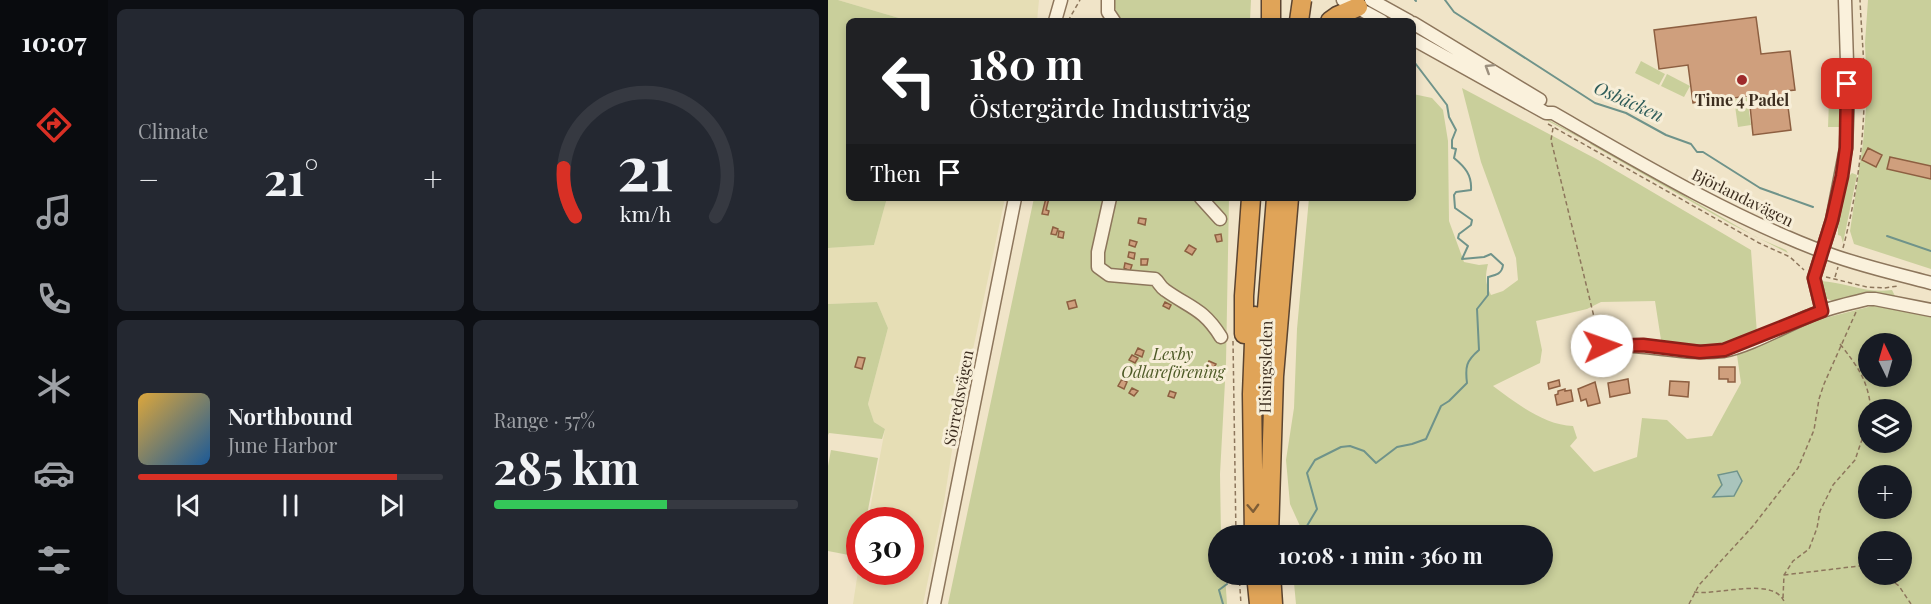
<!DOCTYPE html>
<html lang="en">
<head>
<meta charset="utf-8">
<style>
	:root { --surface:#171b24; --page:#242831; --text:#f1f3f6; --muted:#9ea1a6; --line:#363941; --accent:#d93025 }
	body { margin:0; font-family:"Playfair Display",serif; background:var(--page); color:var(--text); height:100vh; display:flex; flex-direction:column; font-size:22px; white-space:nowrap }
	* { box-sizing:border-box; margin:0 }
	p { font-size:20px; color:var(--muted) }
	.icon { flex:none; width:33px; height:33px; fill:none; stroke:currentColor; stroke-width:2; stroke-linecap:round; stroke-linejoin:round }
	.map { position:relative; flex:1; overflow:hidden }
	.drawer { display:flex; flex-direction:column; gap:9px; padding:9px; background:#0d0f14; width:720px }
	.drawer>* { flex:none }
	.banner { position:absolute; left:18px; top:18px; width:570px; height:183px; border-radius:9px; box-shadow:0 3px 9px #0003; background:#202124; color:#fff; overflow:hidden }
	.needle { width:39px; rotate:355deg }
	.controls { position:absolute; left:1030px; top:333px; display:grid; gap:12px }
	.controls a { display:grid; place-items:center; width:54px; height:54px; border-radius:50%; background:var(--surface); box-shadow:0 3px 9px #0003; font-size:30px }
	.speed { position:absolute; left:18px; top:507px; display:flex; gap:12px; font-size:30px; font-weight:700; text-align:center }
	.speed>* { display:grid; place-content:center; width:78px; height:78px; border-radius:50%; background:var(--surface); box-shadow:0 3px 9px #0003; line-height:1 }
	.speed .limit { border:9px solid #d22; background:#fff; color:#111 }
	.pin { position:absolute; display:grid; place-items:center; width:51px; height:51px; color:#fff; margin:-26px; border-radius:12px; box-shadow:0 3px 9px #0006 }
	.me { position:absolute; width:66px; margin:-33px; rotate:87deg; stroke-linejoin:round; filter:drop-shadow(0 0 4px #0008) }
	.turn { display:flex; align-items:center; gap:21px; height:126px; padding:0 24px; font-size:27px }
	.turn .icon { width:78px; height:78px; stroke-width:2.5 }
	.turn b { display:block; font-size:42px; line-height:51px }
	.then { display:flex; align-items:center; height:57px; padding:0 24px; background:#0003; gap:12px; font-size:22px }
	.big { font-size:45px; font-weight:700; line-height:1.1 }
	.drawer .tile { flex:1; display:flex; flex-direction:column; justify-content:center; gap:9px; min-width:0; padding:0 21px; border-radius:9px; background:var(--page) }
	.drawer .dial { align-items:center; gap:0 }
	.dial svg { height:156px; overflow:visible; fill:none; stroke:var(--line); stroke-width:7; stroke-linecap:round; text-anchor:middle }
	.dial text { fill:var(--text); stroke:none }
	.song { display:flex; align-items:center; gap:18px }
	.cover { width:72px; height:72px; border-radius:9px; background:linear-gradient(135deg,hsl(40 70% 55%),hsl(210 70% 35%)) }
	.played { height:6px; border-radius:3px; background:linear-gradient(90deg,var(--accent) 85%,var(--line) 85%) }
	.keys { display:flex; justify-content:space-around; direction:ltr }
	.heat { display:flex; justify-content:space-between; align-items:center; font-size:33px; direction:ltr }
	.charge { height:9px; border-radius:4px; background:linear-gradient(90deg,#34c759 57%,var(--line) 0) }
	.drawer .tiles { flex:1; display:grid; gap:9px; grid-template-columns:repeat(2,1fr) }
	.trip { position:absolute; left:380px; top:525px; width:345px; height:60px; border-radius:30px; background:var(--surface); box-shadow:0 3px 9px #0003; font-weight:700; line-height:60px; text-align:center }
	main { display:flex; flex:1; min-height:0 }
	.tabs { display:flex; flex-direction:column; width:108px; justify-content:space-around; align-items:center; background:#090b0e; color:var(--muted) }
	.tabs .icon { width:42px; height:42px }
	.tabs .selected { color:var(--accent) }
	.tabs b { font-size:27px; color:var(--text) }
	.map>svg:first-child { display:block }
</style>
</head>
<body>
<main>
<nav class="tabs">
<b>10:07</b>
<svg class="icon selected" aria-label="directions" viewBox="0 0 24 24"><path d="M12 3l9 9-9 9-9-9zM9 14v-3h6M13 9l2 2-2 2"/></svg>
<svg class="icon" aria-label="music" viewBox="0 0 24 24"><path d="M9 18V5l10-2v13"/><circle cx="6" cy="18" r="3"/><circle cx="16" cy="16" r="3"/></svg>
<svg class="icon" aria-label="phone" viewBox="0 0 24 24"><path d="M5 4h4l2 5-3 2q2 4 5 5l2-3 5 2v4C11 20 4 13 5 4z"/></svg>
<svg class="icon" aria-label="climate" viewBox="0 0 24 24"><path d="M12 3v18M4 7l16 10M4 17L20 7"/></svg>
<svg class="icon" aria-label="car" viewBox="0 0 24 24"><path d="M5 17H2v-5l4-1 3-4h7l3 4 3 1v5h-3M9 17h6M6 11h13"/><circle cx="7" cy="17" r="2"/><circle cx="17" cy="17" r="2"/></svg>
<svg class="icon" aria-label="filters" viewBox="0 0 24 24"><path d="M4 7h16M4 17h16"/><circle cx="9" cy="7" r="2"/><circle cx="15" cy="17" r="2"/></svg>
</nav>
<section class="drawer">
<div class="tiles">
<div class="tile"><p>Climate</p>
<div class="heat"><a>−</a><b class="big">21°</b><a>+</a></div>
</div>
<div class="tile dial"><svg viewBox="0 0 100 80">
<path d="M14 69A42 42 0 1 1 86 69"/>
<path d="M14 69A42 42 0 0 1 8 44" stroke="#d93025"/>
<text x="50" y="56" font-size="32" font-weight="700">21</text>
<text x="50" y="72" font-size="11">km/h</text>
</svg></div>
<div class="tile">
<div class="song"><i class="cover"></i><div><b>Northbound</b><p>June Harbor</p></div></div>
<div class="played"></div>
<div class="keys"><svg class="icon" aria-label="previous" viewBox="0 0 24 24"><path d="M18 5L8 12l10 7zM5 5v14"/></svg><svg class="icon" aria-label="pause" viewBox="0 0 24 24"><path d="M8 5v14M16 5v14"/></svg><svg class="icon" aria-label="next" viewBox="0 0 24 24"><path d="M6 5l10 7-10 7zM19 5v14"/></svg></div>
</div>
<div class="tile"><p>Range · 57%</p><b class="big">285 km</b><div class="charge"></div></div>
</div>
</section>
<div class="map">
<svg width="1103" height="604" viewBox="0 0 1103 604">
	<rect width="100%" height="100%" fill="#f0e4c8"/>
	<path fill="#e6deb5" d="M10 0H211L209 21H81Z
		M59 198H177L125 444 116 502 95 604H25L31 565 32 572H82V520H40L57 429 46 422 40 404 60 328 49 302 0 304V248L46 245Z"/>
	<path fill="#c9cf9b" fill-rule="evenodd" d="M0 0H10L81 21H21V198H59L46 245 0 248Z
		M287 0H423L422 21H293L286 6Z
		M1040 0H1103V269L1026 244 1022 231 1035 143 1039 96 1037 43Z
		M813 61 837 74 831 85 807 73Z
		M839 74 862 86 856 97 833 86Z
		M634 88 770 160 923 250 929 334C893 349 871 352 833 340L827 301 773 302 759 309 708 321 714 350 712 363 665 386C688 403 716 425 745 426L749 438 742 446 766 472 809 457 814 418 839 420 859 439 884 436 913 383 909 355 978 323 1048 305 1103 314V604H468L466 583 472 575 714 574V536L486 535 472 526 462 504 458 460 466 408 469 329 481 198H585V94L604 98 615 110 620 141 621 221 636 262 651 265 660 264C657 276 657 284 663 295L675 291 690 280 688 258 653 162ZM1041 344H1074V376H1041ZM1041 410H1074V442H1041ZM1041 476H1074V508H1041ZM1041 542H1074V574H1041Z
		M664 89 750 136 752 138 662 90Z
		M919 98 923 125 910 127 906 99Z
		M1004 98H1009L1012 101V127H1000L1001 101Z
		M763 142 928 237 958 250 960 253 901 223 762 144Z
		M1024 173 1029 175 1015 243 1013 236 1010 235V227L1018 179Z
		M206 198H401L398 363 392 474 393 535 390 536V574L397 575 399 604H120Z
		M992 281C1017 282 1039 294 1064 290L1067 296 1066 297C1055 296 1043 293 1032 294 1018 296 1009 306 996 297Z
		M49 302 60 328 40 404 46 422 57 429 54 439 1 433 0 435V304Z
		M784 351 788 373H787L772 363 776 353Z
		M3 450 50 458 38 520H32L31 557 0 551V466Z"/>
	<path fill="#a9c4bc" stroke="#6f938a" stroke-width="1.5" d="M909 471 914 481 906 496 885 497 894 485 890 475Z"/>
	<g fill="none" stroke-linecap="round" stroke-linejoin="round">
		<path stroke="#6f938a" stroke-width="2" d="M587 0 588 1
			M617 0 626 12 767 103 798 113 838 135 863 144 869 152H875L932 188 985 207
			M1059 236 1103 251
			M473 536 489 509 479 473 487 460 513 447 522 446 536 451 548 463 569 447 584 444 598 439 613 406 621 401 639 383C637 367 638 361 651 350L649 309 660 295V277C668 275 674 274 675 265L663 254 656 257 634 259 640 246 630 238 631 234 643 225 644 220 627 208 626 195 628 192 643 190C644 175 637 167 626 158L628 149 624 148V140L628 130 621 117 619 105 587 63 586 55
			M395 604 391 590 399 584"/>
	</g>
	<path fill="#cf9f7d" stroke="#8d5f41" stroke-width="1.5" d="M928 17 933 54 962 51 967 90 958 91 963 130 925 135 921 96 865 103 860 65 831 69 826 30Z
		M1040 148 1054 155 1048 167 1034 160Z
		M1062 157 1103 166V179L1059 169Z
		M218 198H221L218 210 221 211 220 215 214 214Z
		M311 218 318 219 317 225 310 223Z
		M225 227 230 229 228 235 223 234Z
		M231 231 236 232 235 238 230 237Z
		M393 234 394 241 389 242 387 235Z
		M302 240 309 242 307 247 301 245Z
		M361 245 368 249 364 255 357 251Z
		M301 252 307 253 306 259 300 257Z
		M313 259H320L319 265H313Z
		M297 263 304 265 302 271 296 268Z
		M247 300 249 307 241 309 239 302Z
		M337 302 343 305 341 309 335 306Z
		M310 348 316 351 314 357 307 354Z
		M767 348 769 355 755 358 754 351Z
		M304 355 310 358 307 363 301 360Z
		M30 357 37 358 34 369 27 367Z
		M381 361 388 364 385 369 379 366Z
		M891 367H907V382H900V379H891Z
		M378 368 384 371 381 376 375 372Z
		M294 379 299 382 296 389 290 386Z
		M800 379 802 393 782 397 780 383Z
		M731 380 732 386 721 389 720 383Z
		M842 381 861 382 860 397 841 395Z
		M767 382 772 403 760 406 758 399 753 401 750 389Z
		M304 388 310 391 306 396 301 393Z
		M737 389V391L743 390 745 401 729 405 727 395 730 394V391Z
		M342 391 348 393 346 398 340 396Z"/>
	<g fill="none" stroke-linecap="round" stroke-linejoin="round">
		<defs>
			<path id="minor" d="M280 0V12L286 21
				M515 0 554 21
				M543 0 581 21
				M227 21 233 0
				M585 23 712 100
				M585 39 718 113H725C812 163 899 215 993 251 1028 265 1066 273 1103 283
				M282 198 270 252V267L281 275 327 279C331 282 332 287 337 290 362 308 375 308 393 337
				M373 198 392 219
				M994 311 986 278 1004 220 1018 148 1020 94 1017 0
				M775 346C815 342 855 356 895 351 919 347 957 326 981 316 999 308 1020 304 1039 299H1047L1103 310
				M106 604 187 198"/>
			<path id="highway" d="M443 0V21
				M502 21 509 16 530 7
				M416 334V296L423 198
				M437 334 448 198
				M426 536 424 394 427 316
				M441 536 446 376 461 198
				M428 574 431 604
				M443 574 445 604"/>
		</defs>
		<use href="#minor" stroke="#8d765c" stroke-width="15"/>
		<use href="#highway" stroke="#5b4430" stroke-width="21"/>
		<path stroke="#8d765c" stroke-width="1.5" stroke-dasharray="4.5 3" stroke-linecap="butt" d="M240 21 252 0
			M720 124 931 243 962 257 976 270
			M725 128 723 140 767 321 766 329
			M1015 248C1030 191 1038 128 1036 69 1035 46 1033 23 1032 0
			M998 277 1039 287 1056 288 1070 286
			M1007 277 1010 267
			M405 341 408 536
			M1012 344C1030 367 1040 380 1043 410
			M411 574 413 604
			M1055 574 1071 586 1083 604
			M956 575 1031 566 1041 568
			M866 592C889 596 949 575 957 604
			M955 598 956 575 965 561 981 549 989 528 992 511 1005 485 1027 460 1041 419
			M861 604 871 585 925 526 970 468 986 430 991 399 996 384 1028 312"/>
		<use href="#minor" stroke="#faf1dc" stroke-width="12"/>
		<use href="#highway" stroke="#e0a458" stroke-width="18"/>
		<defs>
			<path id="highway-bridge" d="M471 21 474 0"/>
		</defs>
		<use href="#highway-bridge" stroke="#5b4430" stroke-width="21" stroke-linecap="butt"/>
		<use href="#highway-bridge" stroke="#e0a458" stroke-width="18"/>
	</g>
	<defs><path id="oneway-chevron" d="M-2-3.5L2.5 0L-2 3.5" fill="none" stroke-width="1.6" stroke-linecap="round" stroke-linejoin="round" transform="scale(1.5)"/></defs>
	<use stroke="#9c907e" href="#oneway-chevron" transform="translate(661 68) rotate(-148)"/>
	<use stroke="#7e5d36" href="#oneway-chevron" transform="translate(425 508) rotate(88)"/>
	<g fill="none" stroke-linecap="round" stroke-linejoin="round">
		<defs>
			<path id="route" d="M774 346 815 345 872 352 896 350 994 311 986 278 1004 220 1014 176 1018 148 1019 84"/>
		</defs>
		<use href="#route" stroke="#8d1f18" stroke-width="15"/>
		<use href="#route" stroke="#d93025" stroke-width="10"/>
	</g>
	<circle fill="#9e2a2b" stroke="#f7eed8" stroke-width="2" cx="914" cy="80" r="6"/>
	<g text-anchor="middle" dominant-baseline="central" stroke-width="6" stroke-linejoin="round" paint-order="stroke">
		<g font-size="16" font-weight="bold" fill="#3d2e20" stroke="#f7eed8">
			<text x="914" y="99">Time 4 Padel</text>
		</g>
		<g font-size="16" fill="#3d2e20" stroke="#f7eed8">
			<text transform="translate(915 197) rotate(26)">Björlandavägen</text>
			<text transform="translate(437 367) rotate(-89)">Hisingsleden</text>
			<text transform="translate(130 398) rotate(-79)">Sörredsvägen</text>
		</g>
		<g font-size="16" font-style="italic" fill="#4d5a26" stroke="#f7eed8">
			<text x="345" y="353">Lexby<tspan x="345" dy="18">Odlareförening</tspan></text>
		</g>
		<g font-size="18" font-style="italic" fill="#2f5d5a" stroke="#f7eed8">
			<text transform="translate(801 101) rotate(24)">Osbäcken</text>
		</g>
	</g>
</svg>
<div class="controls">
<a><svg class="needle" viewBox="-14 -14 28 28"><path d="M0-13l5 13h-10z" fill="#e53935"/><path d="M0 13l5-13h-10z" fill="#9ea1a6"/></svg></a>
<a><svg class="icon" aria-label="layers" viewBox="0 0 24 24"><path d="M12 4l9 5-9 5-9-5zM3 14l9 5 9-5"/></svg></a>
<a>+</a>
<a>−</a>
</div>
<div class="speed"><div class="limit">30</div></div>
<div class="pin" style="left:1019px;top:84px;background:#d93025"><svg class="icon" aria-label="arrive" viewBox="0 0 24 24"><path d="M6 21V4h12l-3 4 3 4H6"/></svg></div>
<svg class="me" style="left:774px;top:346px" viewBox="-20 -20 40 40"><circle r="19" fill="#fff"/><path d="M0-13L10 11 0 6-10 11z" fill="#d93025"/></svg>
<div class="trip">10:08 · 1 min · 360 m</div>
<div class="banner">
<div class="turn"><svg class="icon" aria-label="left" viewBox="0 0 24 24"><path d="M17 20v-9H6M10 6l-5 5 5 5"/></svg><div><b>180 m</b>Östergärde Industriväg</div></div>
<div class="then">Then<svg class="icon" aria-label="arrive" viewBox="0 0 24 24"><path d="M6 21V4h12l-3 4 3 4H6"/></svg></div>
</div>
</div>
</main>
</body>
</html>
